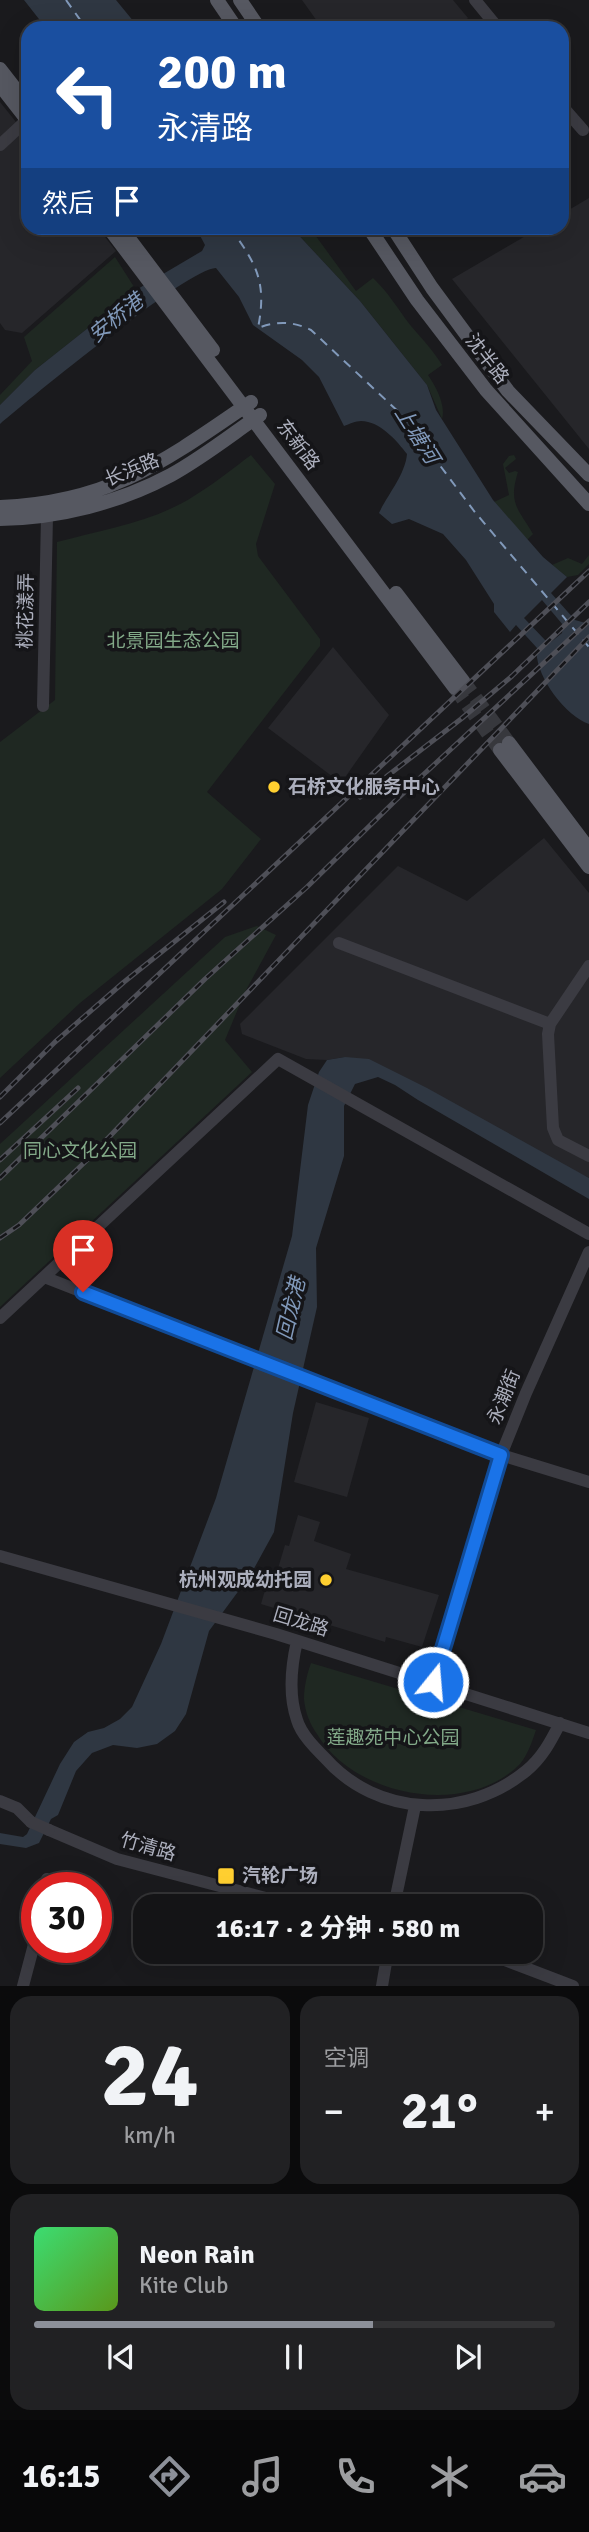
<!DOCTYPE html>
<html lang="zh">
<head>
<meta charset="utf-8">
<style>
	:root { --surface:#141416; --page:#212123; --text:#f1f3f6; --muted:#9d9ea1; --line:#333335; --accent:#8c9099 }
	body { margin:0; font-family:Signika,"Noto Sans SC",sans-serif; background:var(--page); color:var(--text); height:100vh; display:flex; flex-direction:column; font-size:26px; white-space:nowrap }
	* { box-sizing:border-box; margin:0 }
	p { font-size:23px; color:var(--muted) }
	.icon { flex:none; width:38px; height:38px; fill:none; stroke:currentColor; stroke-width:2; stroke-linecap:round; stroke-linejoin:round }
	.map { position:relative; height:1986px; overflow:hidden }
	.details { display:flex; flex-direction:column; gap:10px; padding:10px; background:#0b0b0c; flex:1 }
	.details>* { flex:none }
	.hud { position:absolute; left:21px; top:21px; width:548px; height:214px; border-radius:21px; box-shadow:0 7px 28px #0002,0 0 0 2px var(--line); background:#1a4fa0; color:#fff; overflow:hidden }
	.speed { position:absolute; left:21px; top:1872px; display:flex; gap:14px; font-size:35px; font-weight:700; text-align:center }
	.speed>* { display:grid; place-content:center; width:91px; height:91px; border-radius:50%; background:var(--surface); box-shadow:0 7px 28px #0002,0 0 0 2px var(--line); line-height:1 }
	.speed .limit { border:10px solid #d22; background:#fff; color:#111 }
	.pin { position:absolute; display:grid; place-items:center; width:60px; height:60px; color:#fff; margin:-72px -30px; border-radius:50% 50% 50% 0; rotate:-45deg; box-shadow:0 0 7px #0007 }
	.pin .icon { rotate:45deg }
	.me { position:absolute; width:77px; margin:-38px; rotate:17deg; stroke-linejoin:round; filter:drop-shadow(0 0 5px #0008) }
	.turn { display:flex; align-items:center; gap:24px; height:147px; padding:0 21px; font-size:32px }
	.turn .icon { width:91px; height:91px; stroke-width:2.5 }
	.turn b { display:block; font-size:49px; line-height:60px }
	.then { display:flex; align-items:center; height:66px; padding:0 21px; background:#0003; gap:14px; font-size:26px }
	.big { font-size:52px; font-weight:700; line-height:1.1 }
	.details .tile { flex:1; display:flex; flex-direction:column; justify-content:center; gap:10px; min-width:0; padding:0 24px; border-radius:21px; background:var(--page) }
	.details .dial { align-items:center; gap:0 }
	.dial b { font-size:91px; line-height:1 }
	.song { display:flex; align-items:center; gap:21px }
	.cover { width:84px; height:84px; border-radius:10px; background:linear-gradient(135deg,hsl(140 70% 55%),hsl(90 70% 35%)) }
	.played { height:7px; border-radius:4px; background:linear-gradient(90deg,var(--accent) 65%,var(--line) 65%) }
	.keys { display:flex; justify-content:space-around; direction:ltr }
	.heat { display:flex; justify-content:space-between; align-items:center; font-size:38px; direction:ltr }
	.details .tiles { flex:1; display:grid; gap:10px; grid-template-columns:1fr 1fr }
	.tile:last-child { grid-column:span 2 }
	.trip { position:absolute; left:133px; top:1894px; width:410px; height:70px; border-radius:21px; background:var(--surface); box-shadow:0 7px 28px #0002,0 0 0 2px var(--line); font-weight:700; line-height:70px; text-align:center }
	.menu { display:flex; height:112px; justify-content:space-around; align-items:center; background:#080809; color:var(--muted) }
	.menu .icon { width:49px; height:49px }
	.menu .active { color:var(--accent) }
	.menu b { font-size:32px; color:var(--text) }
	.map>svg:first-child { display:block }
</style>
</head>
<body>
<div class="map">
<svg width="589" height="1986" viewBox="0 0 589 1986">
	<rect width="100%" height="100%" fill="#1a1a1d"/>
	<path fill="#26262a" d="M302 0H453L468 18 457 28H322Z
		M0 102 28 137V228H98L116 251 22 333 5 330 0 323Z
		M589 198V449L452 279 539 228H562V214Z
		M333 647 389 715 341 783 268 728Z
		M544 838 589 893V1178L345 1057 327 1060 306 1059 242 1034 240 1024 398 866 467 901Z
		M316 1402 369 1418 347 1497 294 1482Z
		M298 1515 320 1522 314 1541 351 1554 346 1569 439 1595 422 1647 386 1637 385 1642 261 1604 270 1573 276 1575 285 1545 289 1546Z"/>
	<path fill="#1f2822" d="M292 228H310L356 291 373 278C389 293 397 308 411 326 422 339 433 350 442 365L428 375C436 387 446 405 442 419L427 385 360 301Z
		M115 257 136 290 35 370 0 405V395L32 361 24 337Z
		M251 455 275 484 256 544 258 556 320 639V646L207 792 261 839 222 889 80 1003 0 1078V742L55 700 57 542C102 530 154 522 194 496 214 484 232 469 251 455Z
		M514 455 516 459 505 468 509 473 515 471 518 472C508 504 518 508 533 534L527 540 494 502 509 495 503 464 509 456Z
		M589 555V564L578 575 567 577 552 565 568 558 582 564Z
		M257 926 276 935 245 992 225 1040 252 1072 0 1307V1144L225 937Z
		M311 1663 536 1730C532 1742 528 1754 520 1764 467 1818 354 1797 317 1734 310 1724 305 1712 304 1699 304 1687 307 1674 311 1663Z"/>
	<path fill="#2f3742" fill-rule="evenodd" d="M24 0H116L139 28H46Z
		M196 228H292L360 301 427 385 436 410 493 500 543 557 567 577 551 593 575 620 589 624V724C565 716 533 673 537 648L516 625 510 632 494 612V604L466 560 443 534 409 519 392 524 379 513C388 494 405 475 407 454 397 441 380 421 361 421 356 421 349 424 344 426L319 377 302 360 253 325 239 297 216 268C190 267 29 399 0 424V405L35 370 136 290 202 251 205 245ZM542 600 563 625 562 633 551 642 545 640 524 618Z
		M345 1057 369 1059 427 1088 589 1178V1199L418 1100 395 1085 378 1077 355 1084 344 1106V1156L316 1248 317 1307 293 1413 274 1532 251 1574 209 1631 186 1714 175 1731 157 1744 137 1748 113 1745 92 1753 76 1771 58 1815 51 1819 39 1843 26 1848 0 1844V1833L23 1837 27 1834 60 1764 74 1742 88 1732 104 1728 120 1719 132 1707 161 1644 216 1498 292 1236 308 1105 319 1072 327 1060Z"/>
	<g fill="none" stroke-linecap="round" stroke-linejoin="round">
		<path stroke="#8199ba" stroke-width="2" stroke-dasharray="9 7" stroke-linecap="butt" d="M66 0 86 28
			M230 228C257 264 267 283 258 328 276 321 293 321 311 330L403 416 474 511 589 647"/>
		<path stroke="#37383d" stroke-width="14" stroke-dasharray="14 7" stroke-linecap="butt" d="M463 681 509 743
			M455 688 500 750"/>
		<path stroke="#3b3b42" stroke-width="12" d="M475 0 498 28
			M562 106 583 130
			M0 145 28 119
			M43 706 47 516
			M339 943 550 1024
			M589 966 550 1024 548 1034 553 1128 558 1140 589 1156
			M44 1277 501 1455 589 1482
			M0 1318 278 1059 589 1234
			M0 1556 276 1634 589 1733
			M297 1641C291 1667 288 1694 297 1720 301 1734 315 1748 325 1758 377 1817 466 1820 526 1771 542 1758 551 1741 560 1723
			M433 1682 501 1455 526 1393 589 1252
			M0 1801 17 1808 31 1822
			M49 1830 117 1859 296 1906
			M46 1888 47 1879
			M394 1906 415 1806
			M473 1951 502 1959 573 1986
			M23 1986 37 1933
			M382 1986 388 1951"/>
		<path stroke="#565861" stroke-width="14" d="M217 0 236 28
			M240 0 259 28
			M0 69 28 105
			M0 85 28 121
			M109 228 455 688
			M121 228 213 350
			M369 228 417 300 486 390 589 504
			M393 228 432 288 508 391 589 475
			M0 507C109 503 165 461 251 402
			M0 519C58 518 119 503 171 475 202 458 231 435 260 415
			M396 593 463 681
			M509 743 589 849
			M500 750 589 867"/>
		<defs>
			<path id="rail" d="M360 797 461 719 512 676 589 602
				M0 1097 55 1042 124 982 224 902
				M0 1123 589 571
				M0 1160 78 1088
				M0 1178 205 979 307 887 395 801 589 621
				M0 1238 19 1225 87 1160 589 637"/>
		</defs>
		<use href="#rail" stroke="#4e4f57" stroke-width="5"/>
		<use href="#rail" stroke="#151518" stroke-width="2.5" stroke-dasharray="8" stroke-linecap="butt"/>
		<path stroke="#3b3b42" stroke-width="12" d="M31 1822 49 1830"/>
	</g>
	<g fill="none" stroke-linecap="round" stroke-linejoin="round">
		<defs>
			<path id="route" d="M83 1292 501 1455 433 1682"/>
		</defs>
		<use href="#route" stroke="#114b97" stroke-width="18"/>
		<use href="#route" stroke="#1a73e8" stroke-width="12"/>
	</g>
	<g fill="#ffcf30" stroke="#151518" stroke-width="2.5">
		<circle cx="274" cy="787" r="7"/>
		<circle cx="326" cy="1580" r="7"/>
		<rect x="217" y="1867" width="18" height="18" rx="3.5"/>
	</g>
	<g text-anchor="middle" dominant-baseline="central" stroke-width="7" stroke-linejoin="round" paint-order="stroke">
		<g font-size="19" fill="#acafbd" stroke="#151518">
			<text transform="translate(487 359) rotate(52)">沈半路</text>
			<text transform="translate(298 445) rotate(53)">东新路</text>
			<text transform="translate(132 470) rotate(-22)">长浜路</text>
			<text transform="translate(26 611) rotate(-89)">桃花漾弄</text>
			<text transform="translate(504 1397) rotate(-68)">永潮街</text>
			<text transform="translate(301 1622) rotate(17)">回龙路</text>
			<text transform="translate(148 1847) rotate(16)">竹清路</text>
		</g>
		<g font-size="19" fill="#82a988" stroke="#151518">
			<text x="173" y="641">北景园生态公园</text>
			<text x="80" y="1151">同心文化公园</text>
			<text x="393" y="1738">莲趣苑中心公园</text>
		</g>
		<g font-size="19" font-weight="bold" fill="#acafbd" stroke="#151518" text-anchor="start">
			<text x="288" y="787">石桥文化服务中心</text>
			<text x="312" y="1580" text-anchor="end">杭州观成幼托园</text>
			<text x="242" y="1876">汽轮广场</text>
		</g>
		<g font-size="21" font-style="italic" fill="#8199ba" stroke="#151518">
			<text transform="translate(116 318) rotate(-39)">安桥港</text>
			<text transform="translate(417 435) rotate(58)">上塘河</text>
			<text transform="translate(291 1309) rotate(-77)">回龙港</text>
		</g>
	</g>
</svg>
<div class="speed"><div class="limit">30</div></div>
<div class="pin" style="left:83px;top:1292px;background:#d93025"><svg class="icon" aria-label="arrive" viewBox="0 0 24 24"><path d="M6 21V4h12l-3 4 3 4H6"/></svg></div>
<svg class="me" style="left:433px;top:1682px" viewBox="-20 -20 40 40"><circle r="17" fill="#1a73e8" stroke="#fff" stroke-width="3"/><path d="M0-11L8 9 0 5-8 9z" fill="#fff"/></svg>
<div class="trip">16:17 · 2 分钟 · 580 m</div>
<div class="hud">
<div class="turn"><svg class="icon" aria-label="left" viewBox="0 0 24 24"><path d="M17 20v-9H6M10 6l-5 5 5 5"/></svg><div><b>200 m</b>永清路</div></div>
<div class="then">然后<svg class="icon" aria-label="arrive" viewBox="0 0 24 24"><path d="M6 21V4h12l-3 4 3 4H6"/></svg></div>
</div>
</div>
<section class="details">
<div class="tiles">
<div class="tile dial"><b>24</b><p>km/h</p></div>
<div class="tile"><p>空调</p>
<div class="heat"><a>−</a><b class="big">21°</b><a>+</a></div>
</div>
<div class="tile">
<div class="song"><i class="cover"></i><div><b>Neon Rain</b><p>Kite Club</p></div></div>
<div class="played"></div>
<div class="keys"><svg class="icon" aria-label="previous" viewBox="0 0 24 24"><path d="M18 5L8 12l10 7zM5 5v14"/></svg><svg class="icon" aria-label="pause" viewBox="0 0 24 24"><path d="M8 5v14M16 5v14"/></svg><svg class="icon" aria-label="next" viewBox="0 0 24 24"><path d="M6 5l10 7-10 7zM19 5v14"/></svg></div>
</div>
</div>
</section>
<nav class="menu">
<b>16:15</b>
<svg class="icon active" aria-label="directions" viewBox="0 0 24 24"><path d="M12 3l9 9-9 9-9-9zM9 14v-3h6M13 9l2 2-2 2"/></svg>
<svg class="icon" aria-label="music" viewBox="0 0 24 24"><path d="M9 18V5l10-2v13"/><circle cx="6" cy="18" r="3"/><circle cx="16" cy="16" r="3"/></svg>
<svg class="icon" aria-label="phone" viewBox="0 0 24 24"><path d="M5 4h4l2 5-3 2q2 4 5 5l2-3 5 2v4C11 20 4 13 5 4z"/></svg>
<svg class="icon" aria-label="climate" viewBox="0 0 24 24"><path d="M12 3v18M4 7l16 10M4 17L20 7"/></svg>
<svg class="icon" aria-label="car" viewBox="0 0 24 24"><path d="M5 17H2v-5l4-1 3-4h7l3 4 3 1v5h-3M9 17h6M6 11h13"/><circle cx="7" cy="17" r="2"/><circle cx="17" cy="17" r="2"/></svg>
</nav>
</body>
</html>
